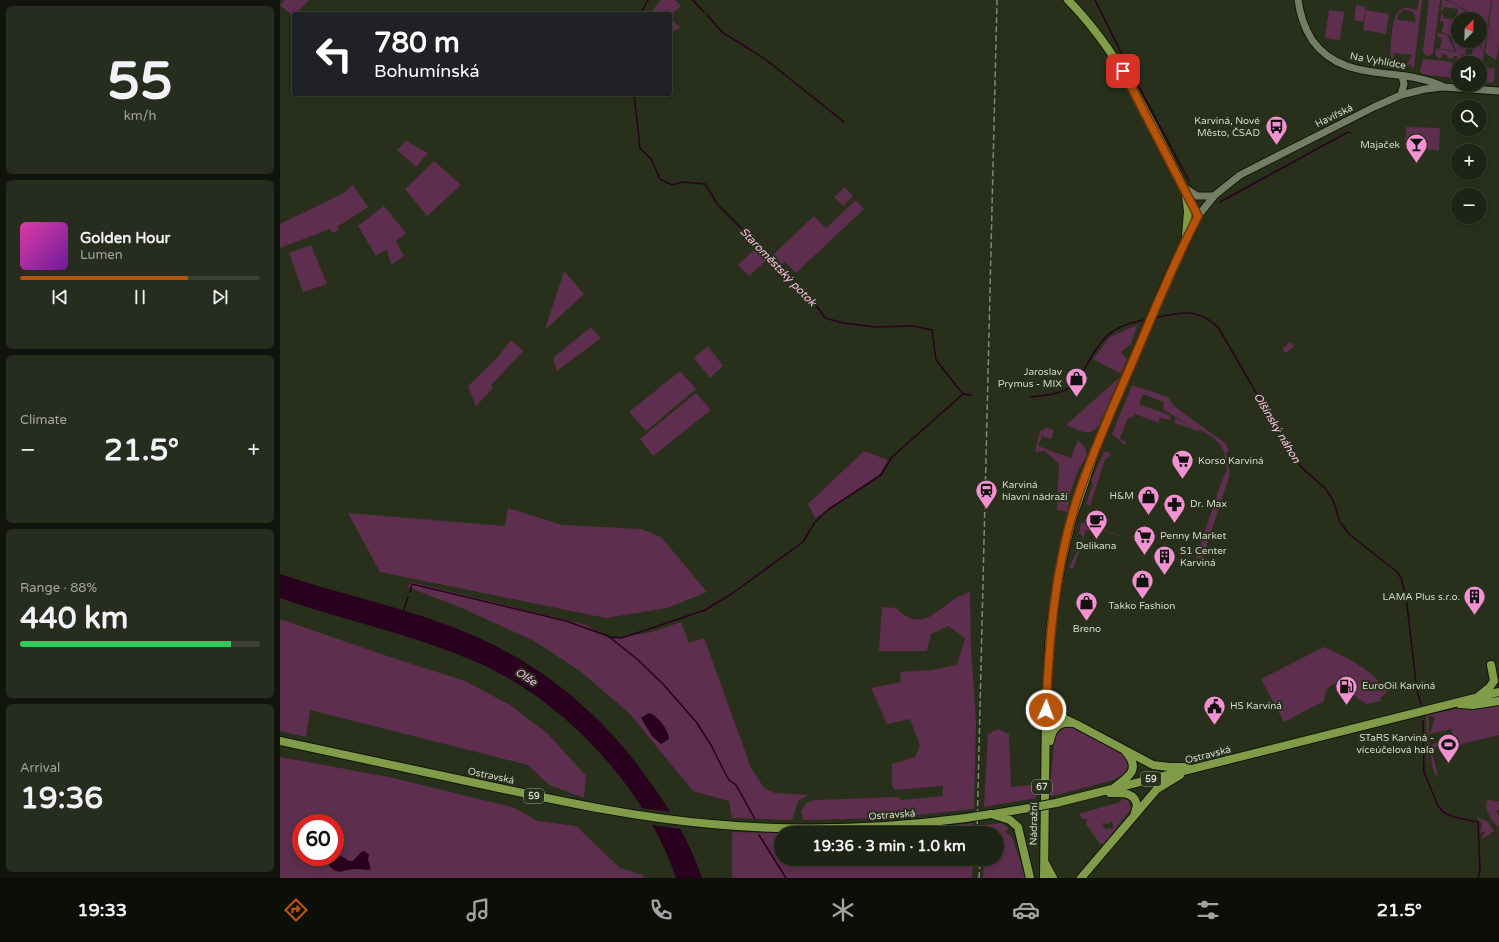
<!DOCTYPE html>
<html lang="en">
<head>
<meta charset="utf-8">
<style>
	:root { --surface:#1e2415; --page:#262c1e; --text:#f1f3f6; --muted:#a1a4a0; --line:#3c4134; --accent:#b45309 }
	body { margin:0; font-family:"Varela Round",sans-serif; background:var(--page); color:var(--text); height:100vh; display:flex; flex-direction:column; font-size:15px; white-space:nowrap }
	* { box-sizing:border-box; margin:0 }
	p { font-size:13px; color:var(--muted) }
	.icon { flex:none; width:22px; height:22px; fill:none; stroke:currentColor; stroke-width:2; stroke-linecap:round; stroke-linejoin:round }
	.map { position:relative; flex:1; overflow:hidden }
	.drawer { display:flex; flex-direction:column; gap:6px; padding:6px; background:#10140c; width:280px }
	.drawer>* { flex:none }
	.hud { position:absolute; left:12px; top:12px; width:380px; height:84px; border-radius:4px; box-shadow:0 2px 6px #0003,0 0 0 1px var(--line); background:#202124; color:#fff; overflow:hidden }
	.needle { width:26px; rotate:23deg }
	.tools { position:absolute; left:1171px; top:12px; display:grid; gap:8px }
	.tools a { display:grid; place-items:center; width:36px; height:36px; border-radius:50%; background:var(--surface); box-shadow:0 2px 6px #0003,0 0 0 1px var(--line); font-size:20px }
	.speed { position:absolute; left:12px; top:814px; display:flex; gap:8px; font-size:20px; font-weight:700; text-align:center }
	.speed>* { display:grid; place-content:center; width:52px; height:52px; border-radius:50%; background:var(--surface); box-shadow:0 2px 6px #0003,0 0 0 1px var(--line); line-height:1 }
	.speed .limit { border:6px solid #d22; background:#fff; color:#111 }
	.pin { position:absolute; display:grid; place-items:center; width:34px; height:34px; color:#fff; margin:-17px; border-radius:8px; box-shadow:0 2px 6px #0006 }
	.me { position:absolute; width:44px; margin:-22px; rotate:2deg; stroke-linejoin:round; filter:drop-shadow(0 0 3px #0008) }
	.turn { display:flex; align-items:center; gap:14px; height:84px; padding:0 16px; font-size:18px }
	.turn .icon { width:52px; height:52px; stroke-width:2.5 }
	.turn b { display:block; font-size:28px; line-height:34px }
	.big { font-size:30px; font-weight:700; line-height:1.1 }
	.drawer .widget { flex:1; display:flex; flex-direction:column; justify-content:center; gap:6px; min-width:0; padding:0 14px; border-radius:6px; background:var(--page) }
	.drawer .dial { align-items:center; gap:0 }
	.dial b { font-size:52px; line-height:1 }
	.song { display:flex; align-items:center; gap:12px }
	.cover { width:48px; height:48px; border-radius:6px; background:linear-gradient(135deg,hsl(320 70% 55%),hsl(280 70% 35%)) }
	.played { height:4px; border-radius:2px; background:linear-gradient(90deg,var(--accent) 70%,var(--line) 70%) }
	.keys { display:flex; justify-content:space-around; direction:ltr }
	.heat { display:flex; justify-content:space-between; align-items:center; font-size:22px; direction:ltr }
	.charge { height:6px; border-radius:3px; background:linear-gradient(90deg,#34c759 88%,var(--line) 0) }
	.trip { position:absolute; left:494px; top:826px; width:230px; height:40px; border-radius:20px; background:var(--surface); box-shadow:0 2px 6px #0003,0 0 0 1px var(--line); font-weight:700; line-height:40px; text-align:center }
	.menu { display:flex; height:64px; justify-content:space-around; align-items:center; background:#0c0e08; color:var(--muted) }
	.menu .icon { width:28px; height:28px }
	.menu .selected { color:var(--accent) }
	.menu b { font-size:18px; color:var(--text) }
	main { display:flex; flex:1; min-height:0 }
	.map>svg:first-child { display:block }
</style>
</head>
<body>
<main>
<section class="drawer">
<div class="widget dial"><b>55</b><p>km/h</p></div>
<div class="widget">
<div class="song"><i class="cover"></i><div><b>Golden Hour</b><p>Lumen</p></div></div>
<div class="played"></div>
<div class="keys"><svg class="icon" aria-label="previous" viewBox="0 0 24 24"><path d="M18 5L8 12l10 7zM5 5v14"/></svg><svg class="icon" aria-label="pause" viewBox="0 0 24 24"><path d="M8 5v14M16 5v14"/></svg><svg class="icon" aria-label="next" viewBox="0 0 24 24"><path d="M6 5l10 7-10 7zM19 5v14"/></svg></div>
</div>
<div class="widget"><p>Climate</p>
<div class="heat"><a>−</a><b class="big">21.5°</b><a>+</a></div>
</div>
<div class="widget"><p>Range · 88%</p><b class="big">440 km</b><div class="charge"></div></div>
<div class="widget"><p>Arrival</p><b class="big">19:36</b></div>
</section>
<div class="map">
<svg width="1219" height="878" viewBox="0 0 1219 878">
	<rect width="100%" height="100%" fill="#28301c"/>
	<path fill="#5d2e4e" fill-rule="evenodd" d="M5 0H29L16 14H14V17L0 5Z
		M381 0H395L401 6 390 16V14H370Z
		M1139 0H1142L1134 67H1131V64C1106 79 1110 46 1112 33 1113 19 1118 0 1137 11ZM1125 9 1134 13 1136 22 1117 20 1118 14ZM1113 53 1132 55 1128 63 1121 64 1114 60Z
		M1149 0H1160L1153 53 1147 57 1143 52Z
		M1162 0C1167 0 1183 8 1185 12L1190 15V19H1178V41H1187L1185 56 1177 53 1170 36 1162 32 1164 22 1160 21 1161 15 1163 14V18L1176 20 1178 9 1164 7 1163 11 1161 10Z
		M1167 0H1211L1207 28 1200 27V19L1192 18 1193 15 1184 9Z
		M1212 0H1219V45L1216 60 1205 53Z
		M1076 5 1086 7 1083 22 1074 20Z
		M1049 10 1064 12 1060 40 1045 38Z
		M1086 10 1109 14 1106 34 1083 30Z
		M390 17 400 28 390 33Z
		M1200 28 1207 30 1204 52 1198 41H1200Z
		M1158 33 1167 35 1175 51 1156 48H1160L1162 38 1158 37Z
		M1190 41H1197L1204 53 1202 64 1200 59 1192 58 1191 62 1188 61V55L1192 54 1194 42Z
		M1156 49 1176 52 1185 58 1182 61 1177 60V56H1174L1172 59 1168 58V59L1167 55 1162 54 1161 58H1158L1155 54Z
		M1143 59 1172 62 1173 67H1178V79L1142 74 1140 71Z
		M1200 66 1215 69 1214 80 1212 83 1200 82Z
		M1126 127 1160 128 1159 150 1125 149Z
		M126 141 148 153 136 167 117 150Z
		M154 161 181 185 147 216 125 189Z
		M73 185 88 207 57 227 59 230 52 233 50 229 0 248V224L62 194Z
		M565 187 573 196 563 206 554 197Z
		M576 200 584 209 516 273 505 262 502 264 493 255 534 216 546 228Z
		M104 206 126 233 116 241 124 256 111 265 107 249 96 256 78 226Z
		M31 245 47 284 23 292 9 253Z
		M478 246 489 258 469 276 458 265Z
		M284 271 304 294 265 330Z
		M857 325 851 344 841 352 847 359 841 374 813 359 830 337Z
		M311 327 321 338 277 371 273 358Z
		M231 340 243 351 211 385 213 388 196 406 188 386 218 357Z
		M1010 342 1014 346 1006 353 1002 349Z
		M428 346 443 366 430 378 414 358Z
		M400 371 416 389 366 431 349 412Z
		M840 377 819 425C809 439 798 429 786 425Z
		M852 385 888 397 894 406 945 443 949 451 946 453 950 474 922 560 916 558 941 483 947 470 944 452 940 445 935 439 919 429 918 431 895 423V418L913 428 883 409 884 402 863 394 859 404 889 415 891 420 880 418 877 425V422L855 414 854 417 848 418 840 437 841 440 846 442 845 445 832 434Z
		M416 393 431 410 373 456 360 439Z
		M768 428 774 430 771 439 762 436 758 446 791 458 798 440 805 447 807 455 798 471 789 496 788 512 777 510 779 464 765 451 755 452 760 431Z
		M584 451 608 460 599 475 535 518 528 504Z
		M824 452H829L831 455 825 459 810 506 806 504 813 484 811 481Z
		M228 508 282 525 361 529 381 537 427 592 387 608 326 618 100 572 68 513 225 526Z
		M801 522 839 535 837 538V535L813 527 812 532 806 530 793 569 789 568 799 548 803 536 799 534Z
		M131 582 306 625 331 639 372 632 401 622 409 643 424 638 471 768 484 788 495 793 528 795 518 801 512 820 452 818 449 801 413 791 349 713 300 671 254 641 184 609 128 587ZM378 719 386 730 372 736 363 722Z
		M690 592 691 648 696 723 694 809 609 818 523 820 521 811 526 803 536 800 618 797 621 800 663 796V786L615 790 612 786V764L635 757 640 745 630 719 607 724 591 688 621 682 620 672 651 670 677 665 685 638 668 626 651 634 647 651H599L602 607 616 608C640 632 652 614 673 600 678 596 685 594 690 592Z
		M0 619 107 656 185 681 230 705 268 734 306 776 304 798 269 785 248 765 30 710 26 737 0 731Z
		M1044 647C1068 658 1093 670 1107 692L1100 698 1101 701 1086 704 1056 683C1047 686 1045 692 1044 701L1004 722 981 679Z
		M1219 702V735L1178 745V741L1168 743V740L1174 739 1171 729 1150 734 1155 717 1149 716 1148 773 1146 715 1206 703Z
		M790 726 844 755 847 758 848 767 844 774 833 780 769 797 775 734 781 727Z
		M718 729 729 734 731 787 754 785 756 798 704 807 708 734Z
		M1166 741 1167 743 1151 748 1158 776C1151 773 1151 755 1151 747L1153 744Z
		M0 757 109 777 232 807 258 821 296 826 340 868 363 875 364 878H0ZM21 823H55V857H21Z
		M842 799 848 800 851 809 824 844H820L806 824 807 819H803L799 814 840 802ZM830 821 833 823V829L828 828 826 830 822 823 828 824Z
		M1211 799 1214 802 1219 801V810L1216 811 1219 817V827C1212 823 1204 809 1207 801Z
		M1196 816 1208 822 1214 831 1202 839V836L1205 833 1204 831 1200 833 1202 824Z
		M694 823V833H552L621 831Z
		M722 823 729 828 725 832 732 837 746 878H703L704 859H717V833H704V825Z
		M452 832 501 833V859H693L692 878H452Z"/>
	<path fill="#29001e" d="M0 574C74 599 160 614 229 653 283 683 329 725 365 775 388 806 410 841 422 878H396C366 788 283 699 196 662 133 634 65 621 0 598Z
		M369 713C377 715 389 730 389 739L381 744 372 736 361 718Z
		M85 851 89 855 88 860 91 869C87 871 83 869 78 869 61 869 58 878 46 862L49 857H55V854H58L69 861H73L81 852Z"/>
	<path fill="#28301c" d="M360 808 392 812 402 829 371 825Z"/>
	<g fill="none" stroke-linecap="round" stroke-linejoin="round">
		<path stroke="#29001e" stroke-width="1.5" d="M413 0 424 12
			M815 0 842 54
			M360 14 368 0
			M427 15 442 32 485 59 564 122
			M845 60 909 181
			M354 94 360 148 371 159 380 179 392 185 402 182 425 184 438 205 531 298 545 318 563 323 596 327 633 326 652 330 656 360 683 394 692 395
			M940 202 1068 132 1071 133
			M878 317C904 312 917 308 938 327L1010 451 1022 468 1045 488 1053 500 1060 522 1069 534 1117 572 1121 578 1126 597 1137 691 1141 704
			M751 397C765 395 780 395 792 386 799 381 802 373 806 366 822 338 829 327 863 320
			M130 592 132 584 286 621 328 636 357 659 383 684 417 723 431 745 444 771 449 780 456 785 475 819
			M123 612 128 597
			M330 637 341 638 360 632 425 610 450 595 523 542 535 522 549 509 601 475 612 457 683 394
			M1143 721 1144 772 1157 804 1163 812 1174 817 1198 822 1200 871 1198 878
			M479 835 506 878"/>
		<defs>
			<path id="tertiary" d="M1018 0C1020 15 1024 27 1032 40 1064 85 1120 65 1164 87
				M1121 95 1124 84 1122 76
				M905 188 917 196H934
				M918 216 935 195 960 175 1094 107 1121 95 1145 89 1164 87 1219 91"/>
			<path id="primary" d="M906 196 908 211 906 236
				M769 692 775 707 783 716
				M1200 695 1209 688 1214 681 1211 665
				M1180 704 1193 705 1219 701
				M766 710 796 724 873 765 889 767H907
				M0 741C73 757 146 773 219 788 289 803 360 818 432 824 516 832 602 829 686 818
				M770 741C772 729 778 721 791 723
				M835 787C849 777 861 769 846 752
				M830 793C841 793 854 791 857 805L855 813
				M776 803 1219 692
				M711 814 730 820 738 827 750 878
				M714 814 749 808
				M765 863 773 878
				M764 878 766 710 770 632 781 565 792 519 818 443 889 275 918 216C880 142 848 61 788 0
				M801 878 877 789 900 775"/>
		</defs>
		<use href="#tertiary" stroke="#111806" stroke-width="9"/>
		<use href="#primary" stroke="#111806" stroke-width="10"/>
		<use href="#tertiary" stroke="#737d66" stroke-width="7"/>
		<use href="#primary" stroke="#809c49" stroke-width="8"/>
		<path stroke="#818877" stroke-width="1.5" stroke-dasharray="6 3" stroke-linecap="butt" d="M697 833 717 0
			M699 878 700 859"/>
		<defs>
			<path id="primary-bridge" d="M749 808 776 803
				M686 818 711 814"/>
		</defs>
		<use href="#primary-bridge" stroke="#111806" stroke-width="10" stroke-linecap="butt"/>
		<use href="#primary-bridge" stroke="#809c49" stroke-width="8"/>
	</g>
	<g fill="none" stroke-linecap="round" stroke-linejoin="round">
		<defs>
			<path id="route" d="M766 710C769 639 775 567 797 499 813 450 835 403 855 356 875 309 894 262 918 216L843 71"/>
		</defs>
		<use href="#route" stroke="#753606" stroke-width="10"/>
		<use href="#route" stroke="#b45309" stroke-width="7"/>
	</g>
	<defs>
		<symbol id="bus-pin" viewBox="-11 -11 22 30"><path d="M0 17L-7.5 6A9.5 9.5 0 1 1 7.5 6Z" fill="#f491d3" stroke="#28301c"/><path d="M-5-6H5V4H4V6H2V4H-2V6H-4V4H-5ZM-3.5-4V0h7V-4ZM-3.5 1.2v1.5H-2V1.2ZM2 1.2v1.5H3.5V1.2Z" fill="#111"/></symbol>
		<symbol id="bar-pin" viewBox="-11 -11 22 30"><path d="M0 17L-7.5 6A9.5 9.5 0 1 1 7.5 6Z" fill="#f491d3" stroke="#28301c"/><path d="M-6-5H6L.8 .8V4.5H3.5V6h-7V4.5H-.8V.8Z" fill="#111"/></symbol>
		<symbol id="shop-pin" viewBox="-11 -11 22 30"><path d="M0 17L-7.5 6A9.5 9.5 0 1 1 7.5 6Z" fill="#f491d3" stroke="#28301c"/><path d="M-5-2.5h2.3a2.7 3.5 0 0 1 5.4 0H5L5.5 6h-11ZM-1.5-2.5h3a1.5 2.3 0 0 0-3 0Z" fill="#111"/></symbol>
		<symbol id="supermarket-pin" viewBox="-11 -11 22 30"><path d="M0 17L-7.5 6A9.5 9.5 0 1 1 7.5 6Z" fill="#f491d3" stroke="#28301c"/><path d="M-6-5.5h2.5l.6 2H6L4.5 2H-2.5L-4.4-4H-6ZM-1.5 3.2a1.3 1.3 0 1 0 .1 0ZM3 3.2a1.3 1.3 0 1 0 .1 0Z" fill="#111"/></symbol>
		<symbol id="station-pin" viewBox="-11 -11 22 30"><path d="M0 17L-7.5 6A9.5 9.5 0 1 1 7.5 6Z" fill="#f491d3" stroke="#28301c"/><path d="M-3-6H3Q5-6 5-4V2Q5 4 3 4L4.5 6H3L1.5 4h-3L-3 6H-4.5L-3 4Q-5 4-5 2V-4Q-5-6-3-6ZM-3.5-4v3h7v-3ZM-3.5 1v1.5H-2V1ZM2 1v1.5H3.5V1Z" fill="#111"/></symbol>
		<symbol id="pharmacy-pin" viewBox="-11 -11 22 30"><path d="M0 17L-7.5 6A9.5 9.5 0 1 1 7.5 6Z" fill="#f491d3" stroke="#28301c"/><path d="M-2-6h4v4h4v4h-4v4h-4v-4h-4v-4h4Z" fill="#111"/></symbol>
		<symbol id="cafe-pin" viewBox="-11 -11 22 30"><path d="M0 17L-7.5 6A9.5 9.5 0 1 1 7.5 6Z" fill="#f491d3" stroke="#28301c"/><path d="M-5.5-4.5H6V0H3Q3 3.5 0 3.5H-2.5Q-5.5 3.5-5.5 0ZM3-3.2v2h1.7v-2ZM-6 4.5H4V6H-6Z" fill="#111"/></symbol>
		<symbol id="building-pin" viewBox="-11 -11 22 30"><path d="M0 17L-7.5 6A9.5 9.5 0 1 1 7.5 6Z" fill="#f491d3" stroke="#28301c"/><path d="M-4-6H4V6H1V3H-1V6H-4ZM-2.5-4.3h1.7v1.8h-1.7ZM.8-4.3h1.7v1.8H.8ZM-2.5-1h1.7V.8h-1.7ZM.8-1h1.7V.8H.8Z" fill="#111"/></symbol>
		<symbol id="fuel-pin" viewBox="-11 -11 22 30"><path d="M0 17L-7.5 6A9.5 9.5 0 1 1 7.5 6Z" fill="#f491d3" stroke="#28301c"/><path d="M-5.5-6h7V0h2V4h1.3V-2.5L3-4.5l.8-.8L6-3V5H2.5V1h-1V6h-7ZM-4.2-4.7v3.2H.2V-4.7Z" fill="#111"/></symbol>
		<symbol id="civic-pin" viewBox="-11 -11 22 30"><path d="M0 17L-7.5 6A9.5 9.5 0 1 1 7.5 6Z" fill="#f491d3" stroke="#28301c"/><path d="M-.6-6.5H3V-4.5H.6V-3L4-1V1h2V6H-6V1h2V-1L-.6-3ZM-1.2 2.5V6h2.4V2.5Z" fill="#111"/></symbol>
		<symbol id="stadium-pin" viewBox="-11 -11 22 30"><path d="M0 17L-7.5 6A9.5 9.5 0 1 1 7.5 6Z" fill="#f491d3" stroke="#28301c"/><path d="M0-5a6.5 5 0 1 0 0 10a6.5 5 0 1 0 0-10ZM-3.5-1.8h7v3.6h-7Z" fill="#111"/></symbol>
	</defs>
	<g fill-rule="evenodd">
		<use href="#bus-pin" x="984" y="114" width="25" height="34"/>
		<use href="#bar-pin" x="1124" y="132" width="25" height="34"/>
		<use href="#shop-pin" x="784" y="366" width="25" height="34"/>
		<use href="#supermarket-pin" x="890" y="448" width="25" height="34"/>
		<use href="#station-pin" x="694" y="478" width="25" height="34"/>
		<use href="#shop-pin" x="856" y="484" width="25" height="34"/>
		<use href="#pharmacy-pin" x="882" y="492" width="25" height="34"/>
		<use href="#cafe-pin" x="804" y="508" width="25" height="34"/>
		<use href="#supermarket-pin" x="852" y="524" width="25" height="34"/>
		<use href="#building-pin" x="872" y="544" width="25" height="34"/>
		<use href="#shop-pin" x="850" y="568" width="25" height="34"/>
		<use href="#building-pin" x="1182" y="584" width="25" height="34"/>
		<use href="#shop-pin" x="794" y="590" width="25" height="34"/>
		<use href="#fuel-pin" x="1054" y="674" width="25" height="34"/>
		<use href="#civic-pin" x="922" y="694" width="25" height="34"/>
		<use href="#stadium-pin" x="1156" y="732" width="25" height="34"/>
	</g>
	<g text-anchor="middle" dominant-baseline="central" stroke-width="4" stroke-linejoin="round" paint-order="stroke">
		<g fill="#28301c" stroke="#9ea596" stroke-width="1">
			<rect x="861" y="772" width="20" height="14" rx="3"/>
			<rect x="752" y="780" width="20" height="14" rx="3"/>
			<rect x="244" y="789" width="20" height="14" rx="3"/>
		</g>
		<g font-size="9" font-weight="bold" fill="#d1d7ca">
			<text x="871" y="779">59</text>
			<text x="762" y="787">67</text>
			<text x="254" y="796">59</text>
		</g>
		<g font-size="10" fill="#d1d7ca" stroke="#28301c">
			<text transform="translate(1098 61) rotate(10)">Na Vyhlídce</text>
			<text transform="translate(1054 116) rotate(-26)">Havířská</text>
			<text transform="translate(928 755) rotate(-14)">Ostravská</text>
			<text transform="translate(211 776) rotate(12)">Ostravská</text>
			<text transform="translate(612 815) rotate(-4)">Ostravská</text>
			<text transform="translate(754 824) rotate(-89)">Nádražní</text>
		</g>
		<g font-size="10" fill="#d1d7ca" stroke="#28301c" text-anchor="start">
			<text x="980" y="121" text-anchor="end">Karviná, Nové<tspan x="980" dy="12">Město, ČSAD</tspan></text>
			<text x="1120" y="145" text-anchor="end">Majaček</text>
			<text x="782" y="372" text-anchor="end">Jaroslav<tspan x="782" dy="12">Prymus - MIX</tspan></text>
			<text x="918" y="461">Korso Karviná</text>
			<text x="722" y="485">Karviná<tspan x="722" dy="12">hlavní nádraží</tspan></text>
			<text x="854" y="496" text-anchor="end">H&amp;M</text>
			<text x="910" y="504">Dr. Max</text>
			<text x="880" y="536">Penny Market</text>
			<text x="816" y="546" text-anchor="middle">Delikana</text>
			<text x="900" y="551">S1 Center<tspan x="900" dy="12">Karviná</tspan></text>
			<text x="1180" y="597" text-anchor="end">LAMA Plus s.r.o.</text>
			<text x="862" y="606" text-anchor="middle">Takko Fashion</text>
			<text x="807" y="629" text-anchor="middle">Breno</text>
			<text x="1082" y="686">EuroOil Karviná</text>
			<text x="950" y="706">HS Karviná</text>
			<text x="1154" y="738" text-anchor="end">STaRS Karviná -<tspan x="1154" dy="12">víceúčelová hala</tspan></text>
		</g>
		<g font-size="11" font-style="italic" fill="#fec1e7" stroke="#28301c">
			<text transform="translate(498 267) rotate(46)">Staroměstský potok</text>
			<text transform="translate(997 428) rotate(59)">Olšinský náhon</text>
			<text transform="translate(246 677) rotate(33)">Olše</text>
		</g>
	</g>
</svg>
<div class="tools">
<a><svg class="needle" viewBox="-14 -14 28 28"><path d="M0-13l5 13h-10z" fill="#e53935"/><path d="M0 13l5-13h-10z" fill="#a1a4a0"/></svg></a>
<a><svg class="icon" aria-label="sound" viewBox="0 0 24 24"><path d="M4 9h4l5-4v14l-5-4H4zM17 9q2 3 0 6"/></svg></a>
<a><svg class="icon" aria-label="search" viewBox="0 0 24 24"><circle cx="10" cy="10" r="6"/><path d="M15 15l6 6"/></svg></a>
<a>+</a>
<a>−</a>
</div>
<div class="speed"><div class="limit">60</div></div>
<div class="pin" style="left:843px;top:71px;background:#d93025"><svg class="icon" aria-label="arrive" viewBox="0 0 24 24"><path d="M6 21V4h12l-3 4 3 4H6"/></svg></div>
<svg class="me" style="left:766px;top:710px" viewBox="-20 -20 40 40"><circle r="17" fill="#b45309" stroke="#fff" stroke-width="3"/><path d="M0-11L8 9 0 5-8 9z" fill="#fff"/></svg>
<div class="trip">19:36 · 3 min · 1.0 km</div>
<div class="hud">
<div class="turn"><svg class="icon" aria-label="left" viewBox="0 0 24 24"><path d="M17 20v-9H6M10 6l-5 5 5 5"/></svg><div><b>780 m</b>Bohumínská</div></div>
</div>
</div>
</main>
<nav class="menu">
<b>19:33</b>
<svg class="icon selected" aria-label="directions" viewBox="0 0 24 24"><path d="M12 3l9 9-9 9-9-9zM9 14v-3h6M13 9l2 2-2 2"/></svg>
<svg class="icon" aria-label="music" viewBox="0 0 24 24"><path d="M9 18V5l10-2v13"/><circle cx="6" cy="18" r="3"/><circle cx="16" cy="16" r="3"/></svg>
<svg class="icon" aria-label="phone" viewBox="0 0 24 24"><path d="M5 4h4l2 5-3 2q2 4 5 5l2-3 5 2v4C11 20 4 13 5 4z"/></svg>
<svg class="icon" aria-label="climate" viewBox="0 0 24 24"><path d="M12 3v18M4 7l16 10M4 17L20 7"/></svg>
<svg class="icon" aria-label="car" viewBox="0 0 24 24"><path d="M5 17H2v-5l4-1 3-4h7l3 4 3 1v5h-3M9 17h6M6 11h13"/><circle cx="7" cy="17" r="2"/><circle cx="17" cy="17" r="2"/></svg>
<svg class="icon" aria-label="filters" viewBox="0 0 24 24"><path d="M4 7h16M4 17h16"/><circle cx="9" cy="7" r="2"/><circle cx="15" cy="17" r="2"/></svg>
<b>21.5°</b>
</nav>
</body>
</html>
